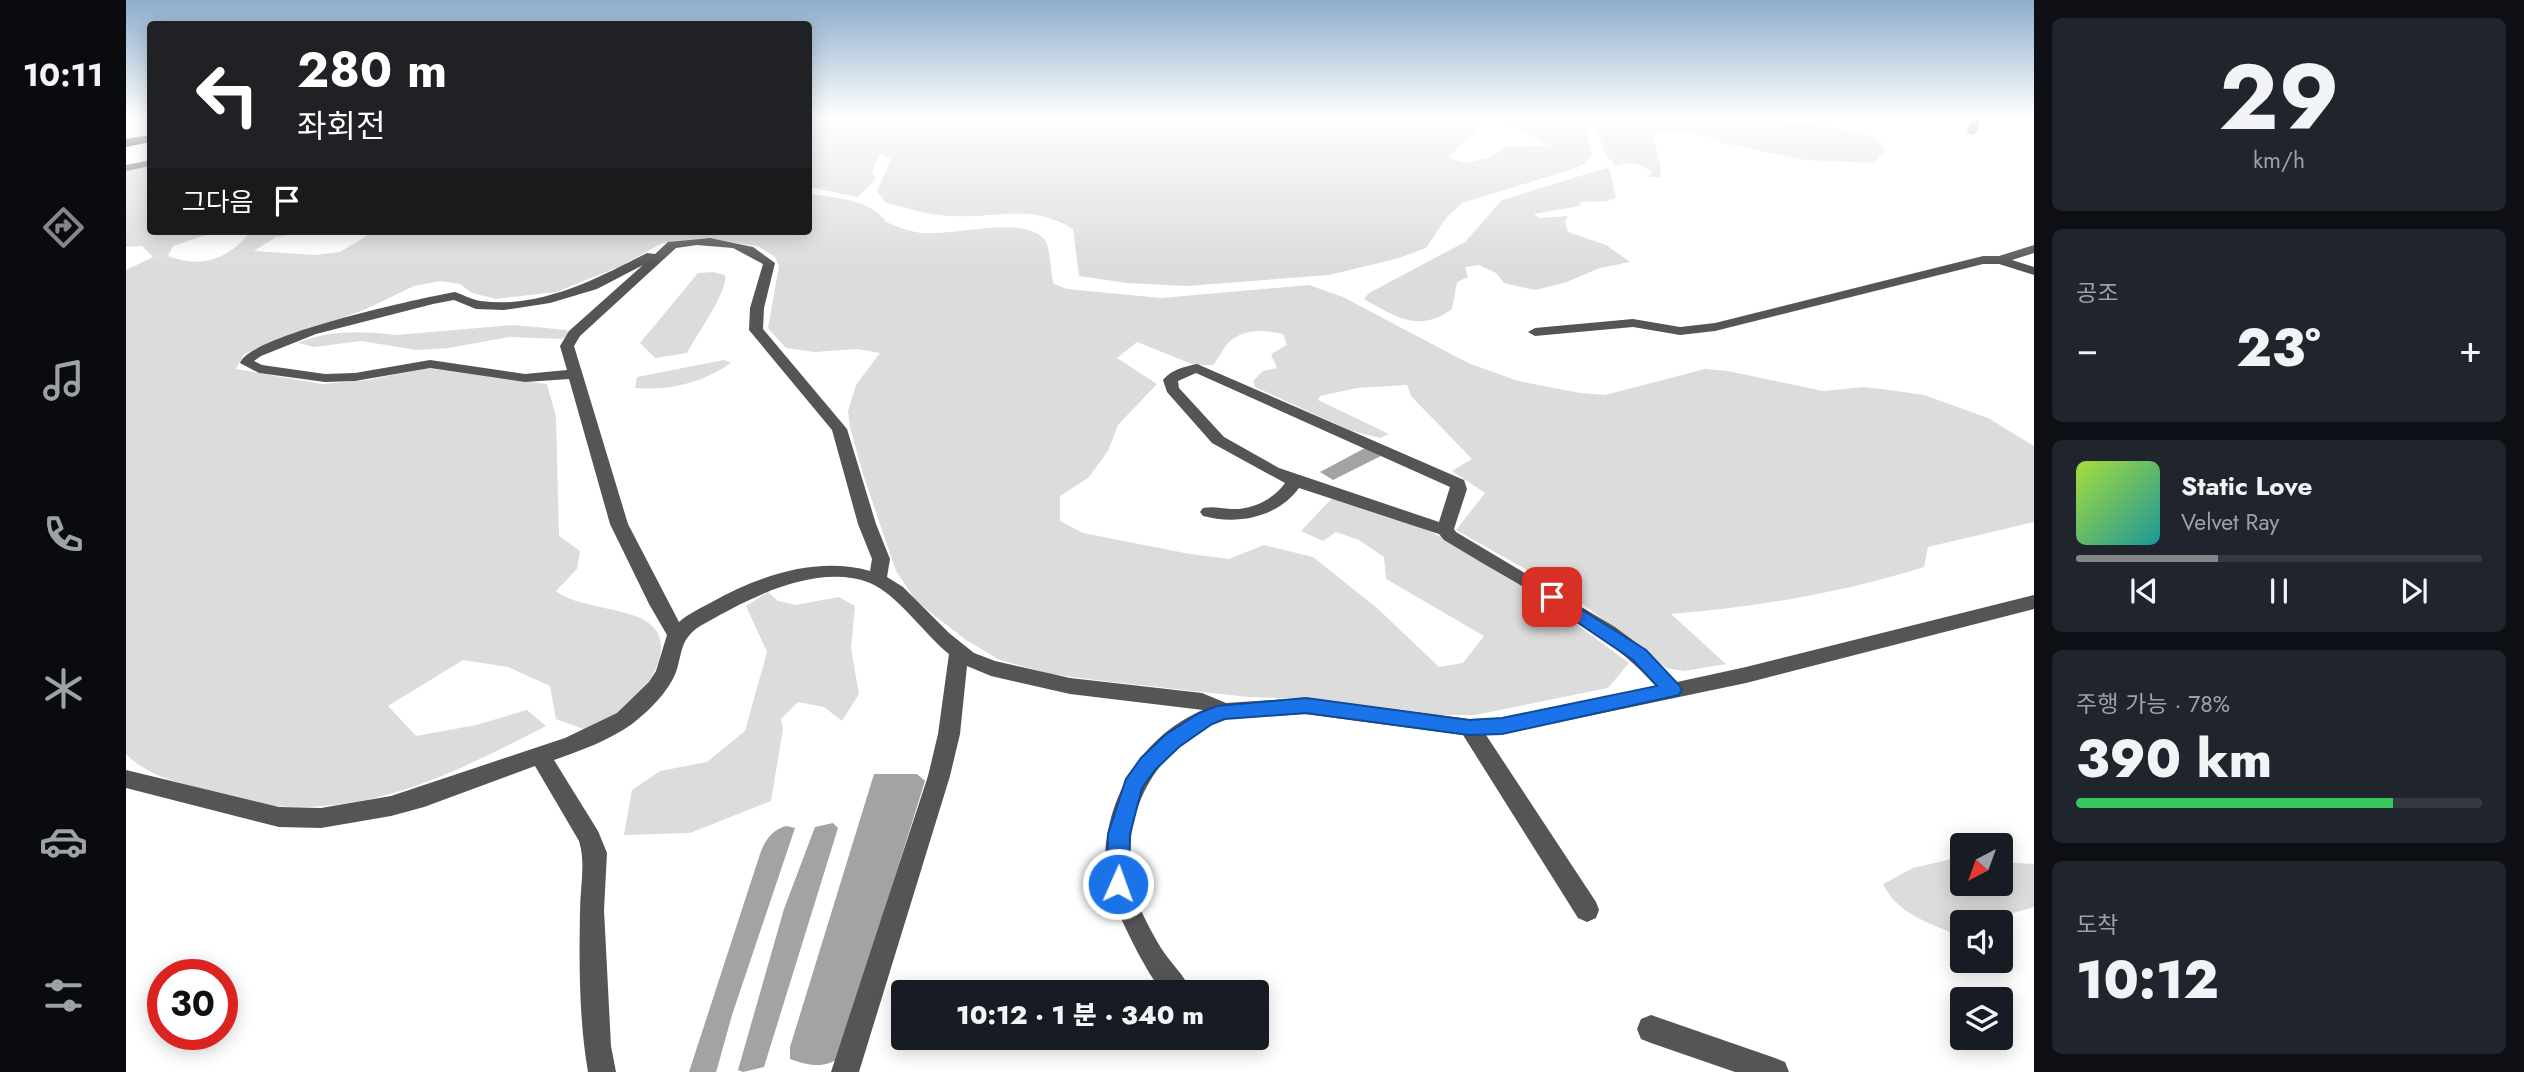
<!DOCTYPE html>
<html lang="ko">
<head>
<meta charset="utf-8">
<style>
	:root { --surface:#171b24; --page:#20242c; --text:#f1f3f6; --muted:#9ea1a6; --line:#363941; --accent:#858687 }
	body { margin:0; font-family:Jost,"Noto Sans KR",sans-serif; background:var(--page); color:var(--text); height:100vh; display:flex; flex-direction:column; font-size:26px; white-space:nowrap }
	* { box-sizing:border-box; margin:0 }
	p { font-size:23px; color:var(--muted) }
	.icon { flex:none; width:38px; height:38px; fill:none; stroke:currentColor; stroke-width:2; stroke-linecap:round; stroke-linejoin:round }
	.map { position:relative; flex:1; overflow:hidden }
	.side { display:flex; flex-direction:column; gap:18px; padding:18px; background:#0d0f14; width:490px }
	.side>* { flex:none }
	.guide { position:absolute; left:21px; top:21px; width:665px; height:214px; border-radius:7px; box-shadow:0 4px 18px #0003; background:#202124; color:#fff; overflow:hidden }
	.needle { width:46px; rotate:221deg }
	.buttons { position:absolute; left:1824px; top:833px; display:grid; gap:14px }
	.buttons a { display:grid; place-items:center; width:63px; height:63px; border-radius:7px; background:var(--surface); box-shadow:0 4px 18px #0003; font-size:35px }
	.speed { position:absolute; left:21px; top:959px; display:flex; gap:14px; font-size:35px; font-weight:700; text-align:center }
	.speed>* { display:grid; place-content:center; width:91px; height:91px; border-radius:50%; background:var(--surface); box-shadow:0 4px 18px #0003; line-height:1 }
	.speed .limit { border:10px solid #d22; background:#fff; color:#111 }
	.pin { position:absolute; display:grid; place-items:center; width:60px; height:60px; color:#fff; margin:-30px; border-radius:14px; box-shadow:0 4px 10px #0006 }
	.me { position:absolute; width:77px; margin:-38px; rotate:2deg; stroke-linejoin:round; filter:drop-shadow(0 0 5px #0008) }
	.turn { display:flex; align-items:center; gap:24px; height:147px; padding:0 35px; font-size:32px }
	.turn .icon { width:91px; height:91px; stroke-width:2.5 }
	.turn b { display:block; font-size:49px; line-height:60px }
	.then { display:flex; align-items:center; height:66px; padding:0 35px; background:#0003; gap:14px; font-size:26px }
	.big { font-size:52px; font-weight:800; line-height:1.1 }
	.side .tile { flex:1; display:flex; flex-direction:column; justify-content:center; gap:10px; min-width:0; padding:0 24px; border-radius:10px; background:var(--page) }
	.side .dial { align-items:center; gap:0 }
	.dial b { font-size:91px; line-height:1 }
	.song { display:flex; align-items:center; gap:21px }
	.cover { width:84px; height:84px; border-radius:10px; background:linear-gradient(135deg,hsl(80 70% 55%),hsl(180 70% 35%)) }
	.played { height:7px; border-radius:4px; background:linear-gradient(90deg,var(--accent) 35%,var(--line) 35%) }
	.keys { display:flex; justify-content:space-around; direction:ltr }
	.heat { display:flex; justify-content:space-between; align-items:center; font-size:38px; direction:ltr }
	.charge { height:10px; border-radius:5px; background:linear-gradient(90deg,#34c759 78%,var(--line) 0) }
	.trip { position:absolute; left:765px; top:980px; width:378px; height:70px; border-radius:7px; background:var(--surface); box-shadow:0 4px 18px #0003; font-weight:800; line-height:70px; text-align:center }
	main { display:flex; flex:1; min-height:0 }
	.tabs { display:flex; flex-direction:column; width:126px; justify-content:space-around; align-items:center; background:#090b0e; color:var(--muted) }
	.tabs .icon { width:49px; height:49px }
	.tabs .selected { color:var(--accent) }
	.tabs b { font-size:32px; color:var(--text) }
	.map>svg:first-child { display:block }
</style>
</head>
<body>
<main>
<nav class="tabs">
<b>10:11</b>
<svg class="icon selected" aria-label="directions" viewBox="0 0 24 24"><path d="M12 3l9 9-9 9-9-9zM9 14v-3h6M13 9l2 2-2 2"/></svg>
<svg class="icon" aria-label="music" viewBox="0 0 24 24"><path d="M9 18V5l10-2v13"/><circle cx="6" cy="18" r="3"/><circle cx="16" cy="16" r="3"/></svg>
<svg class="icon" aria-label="phone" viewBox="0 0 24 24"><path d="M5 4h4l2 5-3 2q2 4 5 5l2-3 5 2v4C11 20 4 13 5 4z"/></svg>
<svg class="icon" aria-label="climate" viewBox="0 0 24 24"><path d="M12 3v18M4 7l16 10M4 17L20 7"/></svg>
<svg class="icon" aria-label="car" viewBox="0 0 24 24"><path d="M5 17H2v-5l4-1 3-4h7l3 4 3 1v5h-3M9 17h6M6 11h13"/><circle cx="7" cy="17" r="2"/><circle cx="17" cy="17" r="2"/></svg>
<svg class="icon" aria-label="filters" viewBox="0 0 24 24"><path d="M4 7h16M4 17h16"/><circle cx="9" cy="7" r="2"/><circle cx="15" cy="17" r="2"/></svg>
</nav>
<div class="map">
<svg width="1908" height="1072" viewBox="0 0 1908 1072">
	<rect width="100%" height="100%" fill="#fff"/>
	<path fill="#dcdcdc" d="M682 117H1354L1349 131 1322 158 1340 163 1365 157 1379 147 1424 145 1380 122 1376 117H1460L1458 120 1466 154 1460 163 1440 171 1336 203 1320 218 1300 248 1273 258 1203 275 1061 286 1001 283 953 276 947 229C903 202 870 219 824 216 801 215 782 208 760 203L751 191 765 159 753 154 746 172 750 178 732 197 683 187Z
		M1502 117 1688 124 1745 136 1755 143 1759 151 1747 163 1679 160 1596 143C1586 132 1541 130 1527 133L1535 170 1534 177H1523L1526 171C1512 165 1505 160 1490 166L1479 154 1470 124 1473 120Z
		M24 164V231H92L47 246 42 256C76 269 103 259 125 231H183L150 237 128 251 189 255 214 252 249 231H682L683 194C707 197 747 200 760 222 772 227 784 232 797 233 827 236 892 216 916 237 926 245 923 271 928 284L941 289 1035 298 1183 285 1217 297 1342 363 1392 381 1454 393 1479 395 1579 369 1602 371 1697 391 1738 387 1763 390 1798 395 1862 418 1908 446V522L1802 547 1798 567C1716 593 1630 607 1545 614L1600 664 1558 671 1540 668 1445 595 1330 530 1359 493 1326 471 1346 459 1285 396 1281 385 1231 388 1194 396 1192 400 1263 434 1254 438 1223 430 1129 387 1127 381 1137 371 1151 368 1145 354 1161 345 1157 334C1139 330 1119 328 1103 342 1097 348 1093 358 1087 365H1068L1011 342 991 358 1031 384 992 425 982 451 962 478 934 496V521L957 533 1064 554 1103 559 1138 545 1187 557 1251 608 1313 667 1337 663 1358 636 1260 579 1258 557 1233 540 1210 532 1197 541 1175 531 1207 497 1298 528 1321 540 1417 600 1503 663 1482 688 1349 715H1291L1182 699 1122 697 977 681 925 674 874 660 840 640 790 601 770 571 737 474 724 427 722 411 730 385 754 353 731 349 689 352 660 348 642 328 653 266 649 257 632 246 579 238 536 243 495 266 430 292 370 299 346 293 334 284 314 281 288 286 240 309 118 354 110 369 196 384 242 380 301 368 421 384 430 417 433 536 454 551 451 569 430 591C462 617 558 600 530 668 514 706 495 714 460 730L430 719 424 686 382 667 337 660 262 706 290 736 350 725 401 710 420 726C332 771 251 814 148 806 128 804 106 796 86 791 56 784 21 776 0 754V270L27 257 16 246 0 247V169Z
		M1483 167 1490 198 1481 201 1455 202 1454 206 1408 214 1413 218 1442 216 1439 222 1442 232 1480 245 1504 262 1474 268 1438 283 1409 290 1378 283 1370 273 1353 265 1339 267 1342 277 1331 282 1326 309C1294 333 1269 317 1238 299L1243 293 1339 242 1376 200Z
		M587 272 599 275C603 290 570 336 561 353L529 358 514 343 572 273Z
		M388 325 441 330 443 335 436 339 383 337 323 348 291 350 235 341 188 347 172 343C202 330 238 331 270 335Z
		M598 360 605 363C576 383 544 391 509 388L511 377Z
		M642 592 652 601 669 605 713 597 729 606 725 648 733 694 716 721 698 707 672 702 655 719 657 729 645 801 564 833 498 835 506 790 534 771 581 762 619 731 641 652 620 606Z
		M1830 858 1836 859V884H1874V862L1908 864V907L1855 922H1836V930L1829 934C1800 922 1771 913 1757 884L1787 868Z"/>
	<path fill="#a3a3a3" d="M1239 448 1255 456 1207 480 1194 472Z
		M748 774H791L799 781 712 1059C695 1069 681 1065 664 1059V1047Z
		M707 823 712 828 638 1067 617 1072 612 1070 658 909 689 827Z
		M660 826 669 828 606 1015 591 1069 590 1072H563L634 854C639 840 646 830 660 826Z"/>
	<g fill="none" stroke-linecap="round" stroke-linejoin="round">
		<path fill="#555" fill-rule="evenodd" d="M1845 117H1855L1851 132 1846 135 1841 132Z
			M24 160V166L0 171V165Z
			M584 238 627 247 649 263 638 308 637 329 721 429 750 524 764 559 761 577 777 587 823 633 848 653 869 661 944 678 1076 693 1100 703 1179 698 1343 719 1376 718 1530 686C1473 624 1389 584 1318 540L1313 534 1173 488C1151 518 1111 525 1077 516L1074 512 1077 508C1086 506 1095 508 1105 509 1125 510 1147 500 1159 483L1086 443 1041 392 1037 380C1046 369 1058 367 1071 364L1338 480 1341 489 1328 529 1330 532 1489 627 1520 650 1551 682 1620 667 1908 595V609L1620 683 1376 734 1360 735 1470 902 1473 910 1470 918 1461 922 1452 918 1337 735 1179 714 1100 719C1041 742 1005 791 1004 854 1004 864 1002 876 1005 886 1012 906 1024 930 1035 948 1045 964 1059 975 1065 992H1036C1018 967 1005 940 992 912 988 903 981 892 980 882 972 811 1010 738 1077 710L944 694 865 676 841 666 834 734 824 776 733 1072H705L802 776 812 734 823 654C799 635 771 594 744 583 696 564 633 593 592 616 582 622 569 627 562 637 555 645 554 661 550 672 543 691 522 712 506 724 484 740 454 751 428 760L472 831 481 853 478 910 485 1046 490 1072H462C453 1020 453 963 454 911 454 888 460 863 453 841L409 766 298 807 265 816 195 828 153 827 0 788V770L153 807 195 808 265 796 439 738 491 713 523 682 530 671 541 635 523 604 484 524 443 379 399 382 304 368 229 381 199 382 133 373 114 363C124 335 295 298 329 292 338 295 346 300 355 301 414 309 470 279 521 253L529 254 542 242ZM571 245 607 248 637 264 624 308 623 330 706 430 732 524 746 559 744 571C690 556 633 576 586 602 575 608 562 614 553 622L502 524 448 346 454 336 550 248ZM517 265 443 331 434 346 441 370 399 374 304 360 229 373 199 374 136 365 128 361 135 356 190 334 307 304 328 300 350 309 378 310 424 303 471 289ZM1070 373 1324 487 1313 522 1153 468 1098 437 1053 388 1052 381Z
			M1908 245V253L1886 260 1908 267V275L1873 264H1857L1589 331 1554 335 1507 327 1409 336 1402 332 1409 328 1507 319 1554 327 1589 323 1857 256H1873Z
			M1525 1015 1649 1058 1659 1062 1663 1072H1609L1525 1043 1515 1039 1511 1029 1515 1019Z"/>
		<path fill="#000" fill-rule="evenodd" d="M24 135V142L0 147V139Z"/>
	</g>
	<linearGradient id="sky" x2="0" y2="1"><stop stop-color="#8cadcc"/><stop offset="0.44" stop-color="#fff"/><stop offset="1" stop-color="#fff" stop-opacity="0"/></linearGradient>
	<rect width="1908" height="267" fill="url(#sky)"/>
	<path fill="#1a73e8" stroke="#114b97" stroke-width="2" d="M1426 591 1520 650 1553 685 1556 690 1553 695 1376 734 1343 735 1180 713 1099 719 1086 724 1053 747 1029 770 1016 788 1004 834 1003 884 999 891 992 894 984 891 981 884 982 834 1000 779 1015 758 1039 735 1073 713 1091 706 1180 698 1343 720 1376 718 1531 686 1507 660 1420 601 1418 597Z"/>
</svg>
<div class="buttons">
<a><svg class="needle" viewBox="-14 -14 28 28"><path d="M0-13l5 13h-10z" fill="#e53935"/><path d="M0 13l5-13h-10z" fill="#9ea1a6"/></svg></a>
<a><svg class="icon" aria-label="sound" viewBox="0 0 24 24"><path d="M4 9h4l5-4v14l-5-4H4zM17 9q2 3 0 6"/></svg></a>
<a><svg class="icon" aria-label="layers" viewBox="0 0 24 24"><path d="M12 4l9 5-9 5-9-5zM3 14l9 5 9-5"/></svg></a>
</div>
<div class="speed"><div class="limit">30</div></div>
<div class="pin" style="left:1426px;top:597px;background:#d93025"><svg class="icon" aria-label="arrive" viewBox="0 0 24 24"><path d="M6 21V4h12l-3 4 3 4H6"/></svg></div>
<svg class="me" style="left:992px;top:884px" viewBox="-20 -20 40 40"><circle r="17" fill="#1a73e8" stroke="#fff" stroke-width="3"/><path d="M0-11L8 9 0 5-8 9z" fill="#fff"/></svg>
<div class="trip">10:12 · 1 분 · 340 m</div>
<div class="guide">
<div class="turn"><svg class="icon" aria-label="left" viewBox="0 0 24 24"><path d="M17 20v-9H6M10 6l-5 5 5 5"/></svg><div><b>280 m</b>좌회전</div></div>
<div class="then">그다음<svg class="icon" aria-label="arrive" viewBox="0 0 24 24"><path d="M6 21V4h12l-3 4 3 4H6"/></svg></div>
</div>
</div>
<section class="side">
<div class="tile dial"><b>29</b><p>km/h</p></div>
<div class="tile"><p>공조</p>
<div class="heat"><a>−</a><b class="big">23°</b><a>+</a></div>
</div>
<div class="tile">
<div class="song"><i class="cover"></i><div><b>Static Love</b><p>Velvet Ray</p></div></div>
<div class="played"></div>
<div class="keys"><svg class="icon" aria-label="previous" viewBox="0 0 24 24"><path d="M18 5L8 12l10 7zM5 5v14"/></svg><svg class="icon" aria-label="pause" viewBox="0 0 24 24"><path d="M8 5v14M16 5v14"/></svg><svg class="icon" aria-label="next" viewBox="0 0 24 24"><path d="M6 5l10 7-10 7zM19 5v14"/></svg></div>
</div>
<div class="tile"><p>주행 가능 · 78%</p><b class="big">390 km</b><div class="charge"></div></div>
<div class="tile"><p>도착</p><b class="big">10:12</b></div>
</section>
</main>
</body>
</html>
